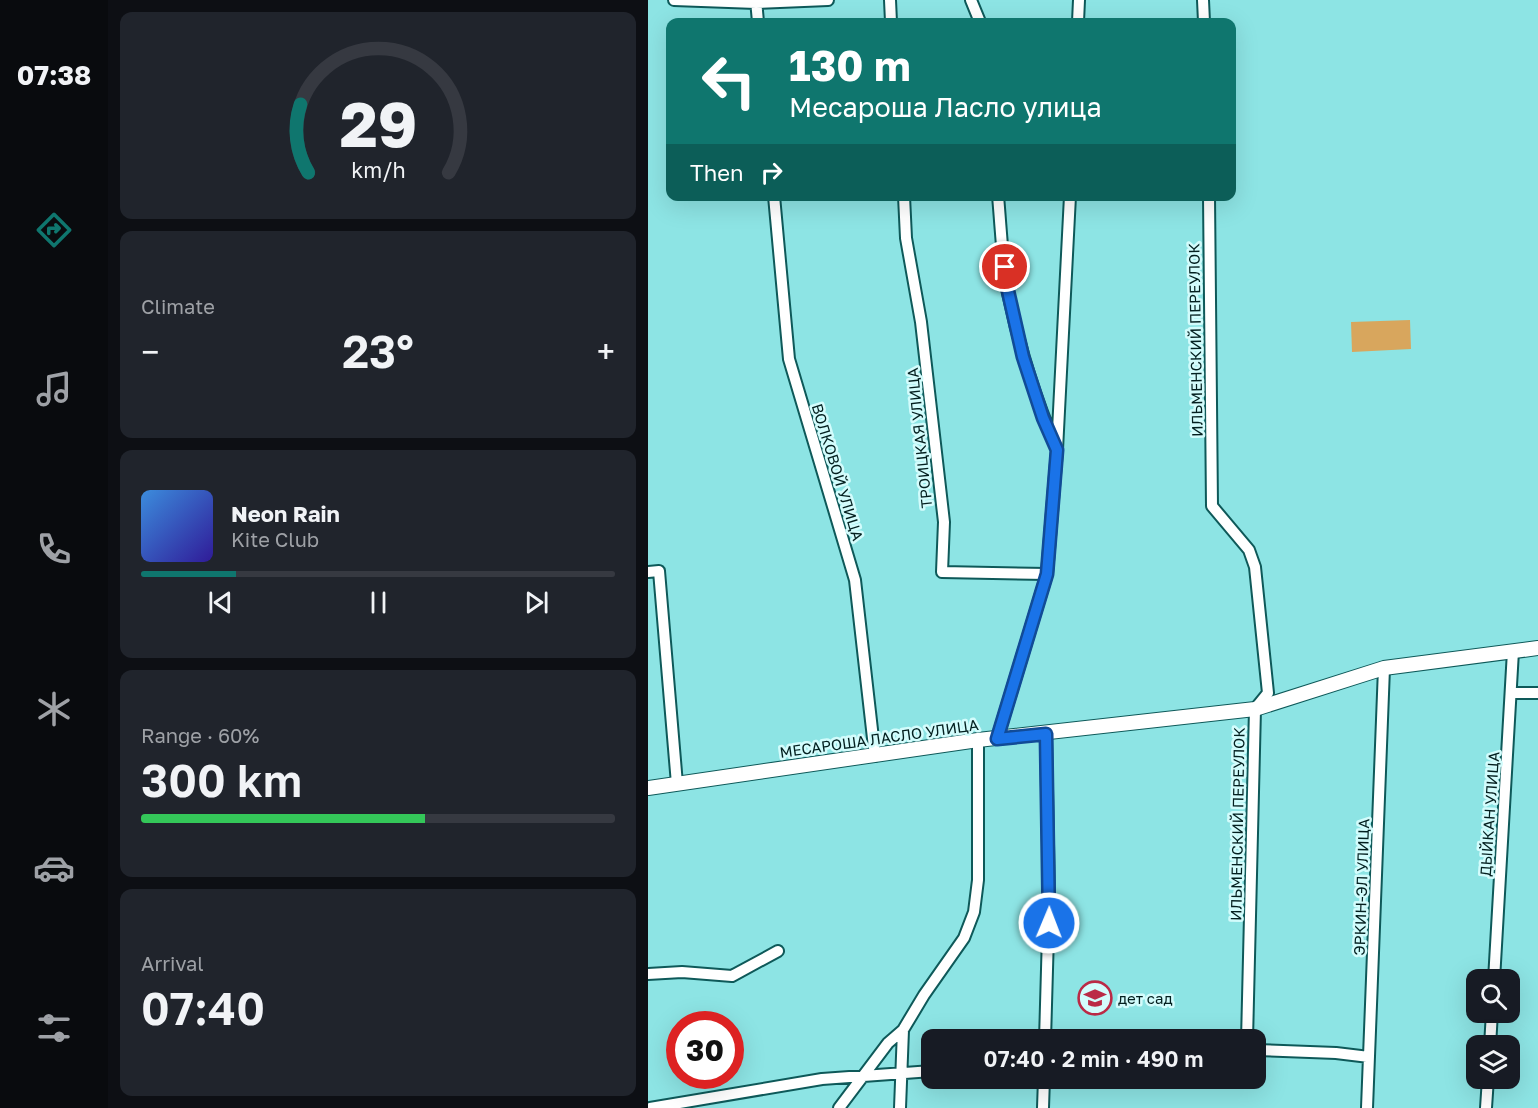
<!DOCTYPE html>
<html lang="en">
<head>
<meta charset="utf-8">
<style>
	:root { --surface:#171b24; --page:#20242c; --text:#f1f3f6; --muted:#9ea1a6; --line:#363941; --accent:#0f766e }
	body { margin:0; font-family:"Golos Text",sans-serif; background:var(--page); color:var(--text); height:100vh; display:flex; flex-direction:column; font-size:22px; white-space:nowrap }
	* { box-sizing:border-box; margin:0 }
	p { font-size:20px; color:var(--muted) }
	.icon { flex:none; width:33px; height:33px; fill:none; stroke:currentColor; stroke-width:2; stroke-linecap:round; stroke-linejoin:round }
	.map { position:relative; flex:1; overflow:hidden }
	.side { display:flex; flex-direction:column; gap:12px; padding:12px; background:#0d0f14; width:540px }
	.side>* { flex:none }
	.guide { position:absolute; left:18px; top:18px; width:570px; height:183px; border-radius:12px; box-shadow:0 6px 24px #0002; background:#0f766e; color:#fff; overflow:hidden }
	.buttons { position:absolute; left:818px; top:969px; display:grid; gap:12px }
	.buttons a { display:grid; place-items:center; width:54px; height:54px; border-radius:12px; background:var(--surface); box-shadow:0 6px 24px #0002; font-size:30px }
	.speed { position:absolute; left:18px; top:1011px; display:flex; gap:12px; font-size:30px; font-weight:700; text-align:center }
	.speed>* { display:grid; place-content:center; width:78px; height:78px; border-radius:50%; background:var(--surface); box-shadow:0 6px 24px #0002; line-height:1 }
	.speed .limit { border:9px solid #d22; background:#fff; color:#111 }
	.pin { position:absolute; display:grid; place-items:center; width:51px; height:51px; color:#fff; margin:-26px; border:3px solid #fff; border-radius:50%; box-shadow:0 2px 6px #0007 }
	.me { position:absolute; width:66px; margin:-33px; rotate:1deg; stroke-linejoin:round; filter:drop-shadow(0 0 4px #0008) }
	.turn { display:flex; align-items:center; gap:21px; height:126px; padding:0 24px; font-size:27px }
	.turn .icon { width:78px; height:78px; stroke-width:2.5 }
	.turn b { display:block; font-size:42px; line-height:51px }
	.then { display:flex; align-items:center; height:57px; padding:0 24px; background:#0003; gap:12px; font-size:22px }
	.big { font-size:45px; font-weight:600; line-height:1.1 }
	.side .tile { flex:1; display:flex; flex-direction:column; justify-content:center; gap:9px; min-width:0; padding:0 21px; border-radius:12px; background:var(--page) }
	.side .dial { align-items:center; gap:0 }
	.dial svg { height:156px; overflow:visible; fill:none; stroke:var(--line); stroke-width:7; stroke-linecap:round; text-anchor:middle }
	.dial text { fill:var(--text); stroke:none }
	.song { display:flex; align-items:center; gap:18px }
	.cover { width:72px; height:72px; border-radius:9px; background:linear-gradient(135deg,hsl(210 70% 55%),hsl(250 70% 35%)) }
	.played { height:6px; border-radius:3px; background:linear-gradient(90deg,var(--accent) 20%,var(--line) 20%) }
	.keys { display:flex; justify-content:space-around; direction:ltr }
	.heat { display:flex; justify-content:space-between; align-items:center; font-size:33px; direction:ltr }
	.charge { height:9px; border-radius:4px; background:linear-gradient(90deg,#34c759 60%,var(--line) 0) }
	.trip { position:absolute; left:273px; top:1029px; width:345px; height:60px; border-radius:12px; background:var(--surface); box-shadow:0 6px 24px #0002; font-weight:600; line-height:60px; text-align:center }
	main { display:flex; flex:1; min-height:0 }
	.menu { display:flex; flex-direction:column; width:108px; justify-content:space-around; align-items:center; background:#090b0e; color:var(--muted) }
	.menu .icon { width:42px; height:42px }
	.menu .current { color:var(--accent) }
	.menu b { font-size:27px; color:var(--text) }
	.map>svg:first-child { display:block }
</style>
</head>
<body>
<main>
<nav class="menu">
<b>07:38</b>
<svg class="icon current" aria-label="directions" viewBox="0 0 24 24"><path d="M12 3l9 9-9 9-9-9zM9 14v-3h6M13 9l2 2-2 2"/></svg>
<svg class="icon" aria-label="music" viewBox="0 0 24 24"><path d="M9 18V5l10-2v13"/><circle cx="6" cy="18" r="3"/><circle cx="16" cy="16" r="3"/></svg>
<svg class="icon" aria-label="phone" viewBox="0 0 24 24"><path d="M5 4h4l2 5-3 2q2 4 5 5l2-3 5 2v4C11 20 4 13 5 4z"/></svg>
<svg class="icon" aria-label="climate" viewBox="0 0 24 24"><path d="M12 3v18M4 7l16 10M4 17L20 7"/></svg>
<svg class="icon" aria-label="car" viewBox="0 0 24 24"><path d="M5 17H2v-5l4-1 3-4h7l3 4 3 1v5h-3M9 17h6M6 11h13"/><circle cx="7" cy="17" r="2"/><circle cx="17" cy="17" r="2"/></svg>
<svg class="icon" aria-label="filters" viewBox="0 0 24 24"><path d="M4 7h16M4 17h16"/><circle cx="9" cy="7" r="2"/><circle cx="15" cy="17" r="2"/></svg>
</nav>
<section class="side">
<div class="tile dial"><svg viewBox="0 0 100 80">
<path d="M14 69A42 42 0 1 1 86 69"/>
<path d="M14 69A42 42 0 0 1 10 34" stroke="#0f766e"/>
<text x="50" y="56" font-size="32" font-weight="700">29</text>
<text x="50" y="72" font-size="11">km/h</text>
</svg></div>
<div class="tile"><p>Climate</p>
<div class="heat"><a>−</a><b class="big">23°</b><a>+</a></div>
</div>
<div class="tile">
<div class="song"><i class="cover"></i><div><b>Neon Rain</b><p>Kite Club</p></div></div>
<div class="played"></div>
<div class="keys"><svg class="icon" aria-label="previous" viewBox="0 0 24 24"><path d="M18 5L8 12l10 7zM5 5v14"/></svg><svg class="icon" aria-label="pause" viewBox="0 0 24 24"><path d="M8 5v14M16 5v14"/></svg><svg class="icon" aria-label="next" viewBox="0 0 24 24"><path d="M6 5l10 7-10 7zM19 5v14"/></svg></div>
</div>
<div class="tile"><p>Range · 60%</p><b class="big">300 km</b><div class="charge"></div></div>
<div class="tile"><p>Arrival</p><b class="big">07:40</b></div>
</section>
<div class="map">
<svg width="890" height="1108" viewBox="0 0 890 1108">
	<rect width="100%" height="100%" fill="#8de4e4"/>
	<path fill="#d8a65d" d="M762 320 763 349 704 352 703 322Z"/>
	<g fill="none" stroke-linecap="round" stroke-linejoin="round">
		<defs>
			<path id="minor" d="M26 0 108 3 180 0
				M108 0 110 22
				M242 0 243 22
				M323 0 332 22
				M555 0 556 22
				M430 22 431 0
				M126 196 141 359 207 580 227 756
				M256 196 258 238 273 322 296 522 294 572 399 574
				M350 196C353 228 354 262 360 293 371 346 387 398 408 447
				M561 196 564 506 601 550 607 567 620 693 607 709 599 1040
				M0 572 11 571 29 784
				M864 693H890
				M349 739 399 574 409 450 422 196
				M0 974 34 972 84 976 130 951
				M846 980 865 651
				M397 1040 401 899 398 734
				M842 1046 844 1012
				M608 1050 688 1053 721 1057
				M597 1082 598 1078
				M2 1108 174 1079 284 1071
				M191 1108 240 1043 255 1030 276 995 316 938 326 912 330 880V740
				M252 1108 255 1030
				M395 1108 396 1078
				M719 1108 736 668
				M838 1108 840 1078"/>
			<path id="tertiary" d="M0 788 330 740 607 709 736 668 890 648"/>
		</defs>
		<use href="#minor" stroke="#0e5959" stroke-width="14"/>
		<use href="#tertiary" stroke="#0e5959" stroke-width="16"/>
		<use href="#minor" stroke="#fff" stroke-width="10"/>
		<use href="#tertiary" stroke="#fff" stroke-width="14"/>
	</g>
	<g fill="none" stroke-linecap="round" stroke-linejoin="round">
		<defs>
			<path id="route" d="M357 267 360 291 375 357 395 418 409 450 399 574 349 739 398 734 401 923"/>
		</defs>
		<use href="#route" stroke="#114b97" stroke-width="15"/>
		<use href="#route" stroke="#1a73e8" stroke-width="10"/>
	</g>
	<defs>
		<symbol id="school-ring" viewBox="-11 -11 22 22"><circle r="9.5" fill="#d3fcfc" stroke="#bb2a46" stroke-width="1.5"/><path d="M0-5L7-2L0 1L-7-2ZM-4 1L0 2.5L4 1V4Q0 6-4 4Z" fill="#bb2a46"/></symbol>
	</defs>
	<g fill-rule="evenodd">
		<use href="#school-ring" x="428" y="979" width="38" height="38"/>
	</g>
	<g text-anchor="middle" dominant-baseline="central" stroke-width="5" stroke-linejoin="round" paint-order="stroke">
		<g font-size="15" fill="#031f1f" stroke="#d3fcfc">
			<text transform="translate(547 340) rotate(-91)">ИЛЬМЕНСКИЙ ПЕРЕУЛОК</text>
			<text transform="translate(271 438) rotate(-96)">ТРОИЦКАЯ УЛИЦА</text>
			<text transform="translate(190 472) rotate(73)">ВОЛКОВОЙ УЛИЦА</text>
			<text transform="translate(231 738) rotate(-8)">МЕСАРОША ЛАСЛО УЛИЦА</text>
			<text transform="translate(841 814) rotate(-86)">ДЫЙКАН УЛИЦА</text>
			<text transform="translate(589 824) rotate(-89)">ИЛЬМЕНСКИЙ ПЕРЕУЛОК</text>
			<text transform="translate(713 887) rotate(-88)">ЭРКИН-ЭЛ УЛИЦА</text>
		</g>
		<g font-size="15" fill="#031f1f" stroke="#d3fcfc" text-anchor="start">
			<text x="470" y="998">дет сад</text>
		</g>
	</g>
</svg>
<div class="buttons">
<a><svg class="icon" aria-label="search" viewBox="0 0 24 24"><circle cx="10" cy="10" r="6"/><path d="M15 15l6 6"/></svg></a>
<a><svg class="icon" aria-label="layers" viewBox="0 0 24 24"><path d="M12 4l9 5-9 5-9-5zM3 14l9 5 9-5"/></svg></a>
</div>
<div class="speed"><div class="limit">30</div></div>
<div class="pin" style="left:357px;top:267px;background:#d93025"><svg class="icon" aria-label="arrive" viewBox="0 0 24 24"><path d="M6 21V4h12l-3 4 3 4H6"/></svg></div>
<svg class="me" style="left:401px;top:923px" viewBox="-20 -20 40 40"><circle r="17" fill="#1a73e8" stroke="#fff" stroke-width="3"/><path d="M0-11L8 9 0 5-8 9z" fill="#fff"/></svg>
<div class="trip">07:40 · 2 min · 490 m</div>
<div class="guide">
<div class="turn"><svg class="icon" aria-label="left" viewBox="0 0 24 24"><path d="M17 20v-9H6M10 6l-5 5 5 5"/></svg><div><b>130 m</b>Месароша Ласло улица</div></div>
<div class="then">Then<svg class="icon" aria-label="right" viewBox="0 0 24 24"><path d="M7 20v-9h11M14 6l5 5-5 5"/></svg></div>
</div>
</div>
</main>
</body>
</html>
